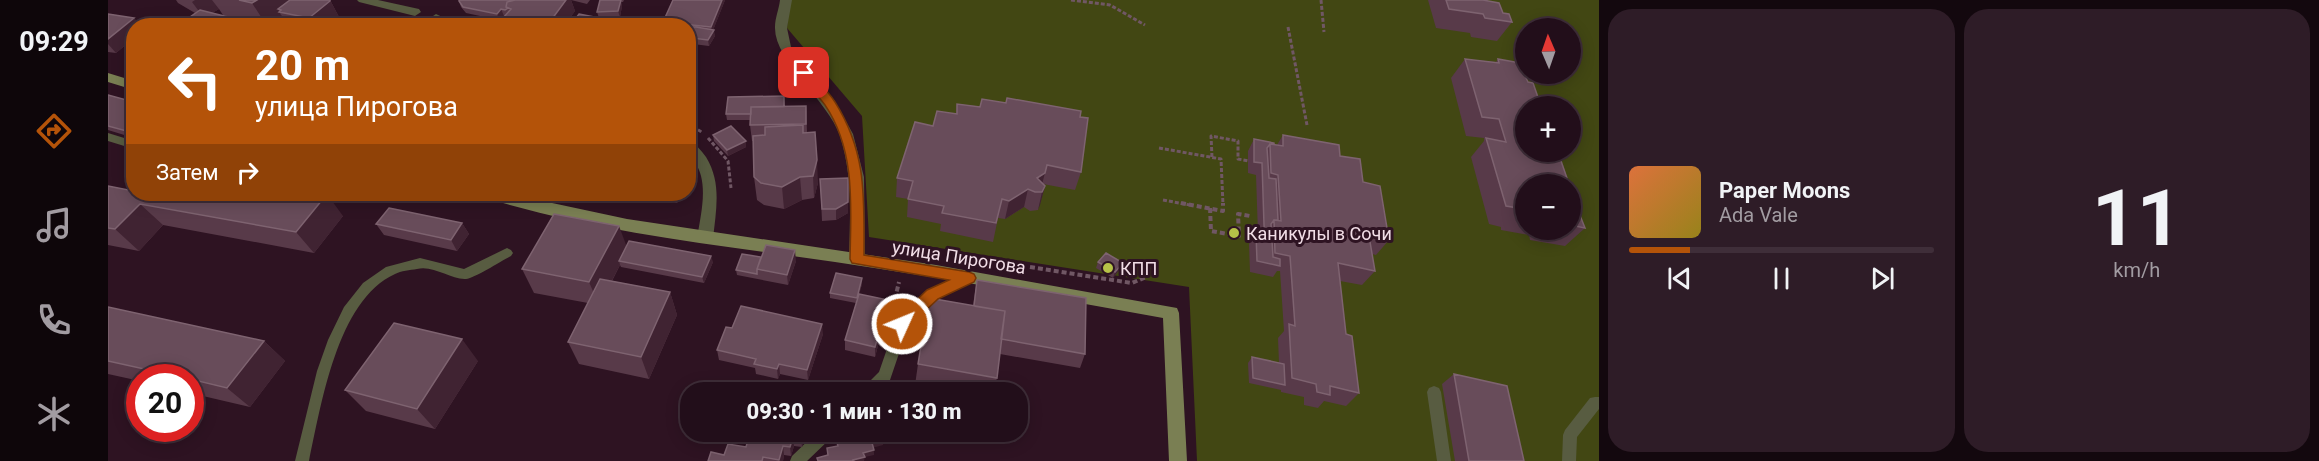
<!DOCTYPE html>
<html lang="ru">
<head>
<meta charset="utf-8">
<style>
	:root { --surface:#220e1a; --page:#2e1c27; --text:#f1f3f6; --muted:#a29ca2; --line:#3f2e39; --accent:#b45309 }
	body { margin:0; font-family:Roboto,sans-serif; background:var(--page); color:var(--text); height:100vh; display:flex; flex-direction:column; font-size:22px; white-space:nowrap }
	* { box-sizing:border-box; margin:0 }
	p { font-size:20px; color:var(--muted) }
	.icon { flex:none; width:33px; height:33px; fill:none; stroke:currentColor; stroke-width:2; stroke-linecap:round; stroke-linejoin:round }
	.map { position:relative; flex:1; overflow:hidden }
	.details { display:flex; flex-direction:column; gap:9px; padding:9px; background:#13080e; width:720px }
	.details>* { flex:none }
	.guide { position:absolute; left:18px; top:18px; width:570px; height:183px; border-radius:24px; box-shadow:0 3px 15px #0003,0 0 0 2px var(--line); background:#b45309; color:#fff; overflow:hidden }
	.needle { width:39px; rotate:358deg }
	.fabs { position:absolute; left:1407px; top:18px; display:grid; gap:12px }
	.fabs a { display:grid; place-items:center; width:66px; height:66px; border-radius:50%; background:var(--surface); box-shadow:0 3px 15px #0003,0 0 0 2px var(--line); font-size:30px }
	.speed { position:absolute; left:18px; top:364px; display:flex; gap:12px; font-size:30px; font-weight:700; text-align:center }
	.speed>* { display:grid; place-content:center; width:78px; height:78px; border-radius:50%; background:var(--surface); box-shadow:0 3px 15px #0003,0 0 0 2px var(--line); line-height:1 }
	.speed .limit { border:9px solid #d22; background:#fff; color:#111 }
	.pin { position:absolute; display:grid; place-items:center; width:51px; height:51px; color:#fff; margin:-26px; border-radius:12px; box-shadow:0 3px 9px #0006 }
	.me { position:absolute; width:66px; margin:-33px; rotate:46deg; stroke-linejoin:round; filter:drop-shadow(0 0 4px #0008) }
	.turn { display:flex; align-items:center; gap:21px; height:126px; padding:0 30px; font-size:27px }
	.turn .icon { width:78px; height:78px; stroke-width:2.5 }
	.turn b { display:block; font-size:42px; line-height:51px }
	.then { display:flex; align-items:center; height:57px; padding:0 30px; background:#0003; gap:12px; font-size:22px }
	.details .widget { flex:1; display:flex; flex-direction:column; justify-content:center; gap:9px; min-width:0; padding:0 21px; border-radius:24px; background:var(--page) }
	.details .dial { align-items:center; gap:0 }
	.dial b { font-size:78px; line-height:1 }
	.song { display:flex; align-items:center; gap:18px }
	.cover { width:72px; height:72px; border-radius:9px; background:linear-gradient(135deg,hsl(20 70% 55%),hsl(50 70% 35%)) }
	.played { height:6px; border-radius:3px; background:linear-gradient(90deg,var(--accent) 20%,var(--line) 20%) }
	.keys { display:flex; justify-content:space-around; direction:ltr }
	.details .tiles { flex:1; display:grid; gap:9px; grid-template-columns:repeat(2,1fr) }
	.trip { position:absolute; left:572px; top:382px; width:348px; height:60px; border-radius:24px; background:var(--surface); box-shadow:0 3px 15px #0003,0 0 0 2px var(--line); font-weight:800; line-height:60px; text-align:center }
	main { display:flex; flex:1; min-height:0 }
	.menu { display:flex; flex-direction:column; width:108px; justify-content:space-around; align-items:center; background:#0e060a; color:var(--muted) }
	.menu .icon { width:42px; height:42px }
	.menu .active { color:var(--accent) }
	.menu b { font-size:27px; color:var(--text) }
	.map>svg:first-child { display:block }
</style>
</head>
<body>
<main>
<nav class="menu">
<b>09:29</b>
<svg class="icon active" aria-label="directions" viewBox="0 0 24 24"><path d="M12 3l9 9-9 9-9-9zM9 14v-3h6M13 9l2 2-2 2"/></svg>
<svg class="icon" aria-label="music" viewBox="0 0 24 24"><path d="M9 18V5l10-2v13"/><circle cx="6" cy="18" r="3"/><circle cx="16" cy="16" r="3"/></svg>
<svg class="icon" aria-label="phone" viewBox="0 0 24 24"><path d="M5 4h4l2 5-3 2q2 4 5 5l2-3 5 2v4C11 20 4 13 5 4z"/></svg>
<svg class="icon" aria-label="climate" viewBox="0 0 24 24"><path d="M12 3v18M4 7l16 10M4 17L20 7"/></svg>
</nav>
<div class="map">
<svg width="1491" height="461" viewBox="0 0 1491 461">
	<rect width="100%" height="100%" fill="#2e1322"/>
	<path fill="#424713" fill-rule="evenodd" d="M681 0H1491V461H1089L1081 287 761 237 754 116 679 28ZM1418 28H1462V74H1418ZM1418 106H1462V152H1418ZM1418 184H1462V230H1418Z"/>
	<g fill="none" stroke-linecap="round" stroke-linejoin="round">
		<path stroke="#705764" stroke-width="3" stroke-dasharray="4 2" stroke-linecap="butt" d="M963 0 1002 5 1037 25
			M1213 0 1216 32
			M1180 27 1199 125
			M580 123 595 133
			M600 138 620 161 623 188
			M1051 148 1113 159 1115 205
			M1104 157 1103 136 1130 141V159L1141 161
			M1055 200 1082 205"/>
		<path stroke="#705764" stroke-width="4" stroke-dasharray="5 3" stroke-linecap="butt" d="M1073 203 1115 211V203
			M1102 208 1103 231 1131 236 1130 214 1142 216
			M922 267 1024 283 1038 277 1042 268
			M785 307 791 282"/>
		<path fill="#585c41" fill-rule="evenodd" d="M0 133 26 141V149L0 141Z
			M399 248 403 250 405 253 403 256C393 261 367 278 358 279 343 280 326 265 309 269 302 270 293 271 287 274 229 300 213 406 201 461H187L209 371 220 340 236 307 255 283 278 267 312 258 356 269Z
			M861 273 865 274 867 278 865 282 829 298 800 327 782 380 769 393H752L754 389 771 372 789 320 819 290Z
			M1326 386 1331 388 1333 392 1343 461H1329L1319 392 1321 388Z
			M1487 397H1491V409L1469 437 1468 461H1454L1455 435 1457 430 1482 398Z
			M709 432H726L724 437 699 461H682L684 456Z"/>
		<path fill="#585c41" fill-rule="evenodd" d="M249 0H270L311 9 313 12 307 16 251 2Z
			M672 0H684L679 28 683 47 726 100 745 134 756 177 757 259 754 263 749 265 744 263 741 259C742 217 745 176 732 136 720 100 666 61 667 27 667 18 671 9 672 0Z
			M328 14 347 23 349 26C338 26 329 26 322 18Z
			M580 141C588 144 593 150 598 157 614 183 608 210 605 239L602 243H592L589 239C592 219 598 196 593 176 589 159 580 161 580 141Z"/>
		<path fill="#7a7f53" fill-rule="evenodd" d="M0 73 26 81V90L0 82Z
			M376 194H402L519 219 828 265 1069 308 1071 313 1079 461H1061L1055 318C946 298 837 278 727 262 611 245 491 233 378 198Z"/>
	</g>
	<path fill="#583a49" d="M68 0H222L231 17 227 20 259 26H180L173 15 161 26H157L115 15 111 9 104 13 140 22 142 26H69L87 13 70 3Z
		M351 0H482L479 4 463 0 467 11 456 26H398L395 18 397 16H396L391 20 358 13 353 7 351 1Z
		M492 0H516L515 2H513L514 6 512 17 491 18 489 12Z
		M617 0 605 30 607 36 601 46 585 44 580 51V26H555V22Z
		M1320 0H1375L1395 13 1404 22 1389 41 1363 37 1362 33 1328 28Z
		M0 14 26 18 32 26H26V38L8 53 0 52Z
		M1357 59 1388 62 1390 59 1422 74 1418 78V152H1446L1418 184V230H1462V212L1477 228 1457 246 1422 240 1421 235 1393 230V227L1381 224 1363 157 1376 141V138L1358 136 1343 78Z
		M0 95 26 102V138L0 130Z
		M676 96 677 107 698 106 699 132 710 183 706 198 694 200 676 209 656 205 649 200 646 177 645 141H644L642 125V120H619L618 114Z
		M849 104 972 117 973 172 967 190 935 184 937 186 930 210 922 211 916 207 897 219 890 218 885 242 832 231 833 224 799 217 800 199 788 197 789 178 825 126 848 114Z
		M605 135 638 141V147L620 156 606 141Z
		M1175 135 1232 156 1255 182 1281 240 1268 255 1264 254 1267 271 1254 285 1232 281 1238 334 1251 393 1238 406 1216 401 1210 408 1196 405V397L1173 392V390L1141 383 1140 363 1144 357 1171 363 1170 338 1176 331 1172 271H1169L1165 277 1142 272 1141 244 1148 233 1150 234 1148 175 1140 173V151L1146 139 1169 145Z
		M712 179 740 213 728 220 714 221Z
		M0 186 26 191 235 216 206 253 55 225 31 251 0 245Z
		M1462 188 1468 201 1462 206Z
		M526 194H574L569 203Z
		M354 223 361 234 349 251 276 235 268 224Z
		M518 246 605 262 596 283 513 267 512 265 504 281 562 292 569 315 541 379 471 364 460 342 480 303 426 293 414 269Z
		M653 257 688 261 680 285 629 275 628 270Z
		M990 262 1015 263 1012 269 1005 278 988 268Z
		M754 278V284L751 294 780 300 779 311 767 357 737 350V340L748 303 722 298V293Z
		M869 280 977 354 972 368 892 354 889 378 885 393H854L807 385 810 364 865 305Z
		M0 307 156 341 177 361 142 407 82 393V378H32V381L0 374Z
		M624 328 715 334 700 380 672 374 670 379 648 374 647 368 611 360 609 350Z
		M370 361 327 429 258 411 237 390Z
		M1346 374 1416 461H1347L1334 384Z
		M651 432H708L706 438 697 436 694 447 686 446 683 456 676 455 675 461H600L638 447 648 441Z"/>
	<path fill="#402332" d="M87 0H104L111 9 96 18 84 2Z
		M149 0H190L173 10 170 9 173 15 161 26H159L144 3Z
		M222 0 231 17 221 26H206L201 18Z
		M458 0H463L467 11 456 26H434V24Z
		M513 0 514 6 512 17 510 11Z
		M614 0H617L604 33 603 27Z
		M393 9 396 16 391 20 389 14Z
		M26 18 32 26H26V38L8 53 0 44V39Z
		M502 20 504 26H498Z
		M606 30 607 36 601 46 600 40Z
		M584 38 585 44 580 51V43Z
		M582 83 583 89 580 92V84Z
		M638 141V147L620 156 619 150Z
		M709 160 710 183 706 198 705 176Z
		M937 173 932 192 929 178Z
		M692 177 694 200 676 209 674 187Z
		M740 178V213L728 220V209Z
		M937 186 932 205 930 210 934 192Z
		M920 189 916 207 897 219 901 201Z
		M219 194 235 216 206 253 188 232Z
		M567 194H574L569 203Z
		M32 204 55 225 31 251 7 229Z
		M354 223 361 234 349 251 343 240Z
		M511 226 520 250 511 261 512 265 491 305 481 282Z
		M687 250 688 261 680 285 679 275Z
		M603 256 605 262 596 283 594 277Z
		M1015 263 1012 269 1005 278 1007 272Z
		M754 278V284L749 303V298Z
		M562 292 569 315 541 379 533 357Z
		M780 300 779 311 767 357V347Z
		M714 324 715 334 700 380 699 370Z
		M354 339 370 361 327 429 309 409Z
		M156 341 177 361 142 407 119 388Z
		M671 364 672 374 670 379 669 369Z
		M695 432H696L697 436 694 447 693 438Z
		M783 432H786V436L775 439 776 434Z
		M685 437 686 446 683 456 682 447Z
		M776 440 775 445 764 448V443Z
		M675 446 676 455 675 461H671Z
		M766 450V455L757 457 756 461H745V460L755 453Z"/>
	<path fill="#684c5a" stroke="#7e6370" stroke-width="1.5" d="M131 0H149L144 3Z
		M182 0H222V1L201 18 171 12 173 10 170 9Z
		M351 0H407L399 2 398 7 400 8 397 10 393 9 389 14 355 7 351 1Z
		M407 0H458L441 23 434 24 418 20 416 22 395 18 403 9 398 7 399 2Z
		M492 0H513L510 11 489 12Z
		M565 0H614L603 27 555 22Z
		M1338 0H1375L1391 3 1395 13 1401 14 1404 22 1377 18 1375 14 1341 9Z
		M92 10 140 22 136 26H69Z
		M0 14 26 18 0 39Z
		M471 14 502 20 498 26H462Z
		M225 20 259 26H219Z
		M580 27H588L606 30 600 40 584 38 580 43Z
		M1357 59 1391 63 1390 59 1418 64V73H1416L1420 82 1425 83 1433 106H1418V152H1441L1443 156 1452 158 1461 184H1418V213L1411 212 1410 208 1398 206 1378 138 1398 142 1391 119 1374 117Z
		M0 95 26 102V133L0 126Z
		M676 96V107H643V114H618L620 97Z
		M899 98 973 111 972 117 980 118 973 172 939 165 937 173 929 178 937 186 934 192H927L920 189 901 201 894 199 888 223 834 213 836 206 800 199 805 181 789 178 807 122 825 126 829 111 849 114V104L872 107 874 99 898 103Z
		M698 106V124L642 125 643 107Z
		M695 125V133L707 132 709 160 705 176 692 177 674 187 653 183 646 177 645 136 657 135V127Z
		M623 126 638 141 619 150 605 135Z
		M1175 135 1231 145 1232 156 1252 159 1255 182 1272 186 1281 240 1261 236 1267 271 1230 263 1238 334 1244 336 1251 393 1222 386V395L1209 392 1208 384 1184 378 1181 324 1187 326 1182 256 1167 253 1166 220 1173 221 1170 175 1163 173 1162 144 1175 146Z
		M1146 139 1166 143V144H1162L1159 148 1161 178 1168 179 1170 220H1166L1163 224 1165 257 1172 259V266L1149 261 1148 233 1157 235 1156 225 1154 163 1146 162Z
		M740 178V202L728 209H714L712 179Z
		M0 186 26 191V194H219L188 232 32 204 7 229 0 228Z
		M1462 188 1468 201 1462 200Z
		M281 208 354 223 343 240 268 224Z
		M1463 212 1471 213 1477 228 1462 225Z
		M446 214 511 226 481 282 414 269Z
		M521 241 603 256 594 277 511 261Z
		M658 245 687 250 679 275 649 269Z
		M998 253 1015 263 1007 272 990 262Z
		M634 254 653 257 649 269V274L628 270Z
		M728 273 754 278 749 298 722 293Z
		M492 279 562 292 533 357 460 342Z
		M869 280 978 298 977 354 893 339 897 311 866 306Z
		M751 294 780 300 767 347 737 340Z
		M821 298 897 311 889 378 810 364Z
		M633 306 714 324 699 370 671 364 669 369 646 364 648 359 609 350 618 327 624 328Z
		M0 307 156 341 119 388 82 379V378H77L0 361Z
		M286 323 354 339 309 409 237 390Z
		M1144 357 1176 364 1177 385 1145 378Z
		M1346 374 1399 386 1416 461H1361Z
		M651 432H695L693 438 685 437 682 447 675 446 671 460 655 457 654 461H600L603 452 616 455 620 444 638 447 640 440 648 441Z
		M738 432H773L776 440 764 443 766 450 755 453 757 457 745 460 746 461H710L709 458 720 455 719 448 730 446 728 439 739 436Z"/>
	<path fill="#b45309" stroke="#753606" stroke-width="1.5" d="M696 69 700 70C709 80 720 91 727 102 759 153 756 197 756 255L861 272 866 274 868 278 866 282 830 299 799 328 794 330 789 328 787 324 789 319 819 290 841 280 744 263 742 259C743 207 748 151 717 105 709 94 698 84 690 73Z"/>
	<g fill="#b6c148" stroke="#2e1322" stroke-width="2">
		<circle cx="1126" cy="233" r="6"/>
		<circle cx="1000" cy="268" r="6"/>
	</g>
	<g text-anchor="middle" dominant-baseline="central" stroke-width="6" stroke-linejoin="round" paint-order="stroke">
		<g font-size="18" fill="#f2dee7" stroke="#2e1322" text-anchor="start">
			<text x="1138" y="233">Каникулы в Сочи</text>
			<text x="1012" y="268">КПП</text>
		</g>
		<g font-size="18" fill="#f2dee7" stroke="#2e1322">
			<text transform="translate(851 257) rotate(9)">улица Пирогова</text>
		</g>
	</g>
</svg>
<div class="fabs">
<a><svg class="needle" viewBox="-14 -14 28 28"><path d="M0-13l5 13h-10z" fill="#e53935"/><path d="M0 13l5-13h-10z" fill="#a29ca2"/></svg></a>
<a>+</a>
<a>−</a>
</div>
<div class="speed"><div class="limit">20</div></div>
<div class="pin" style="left:696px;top:73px;background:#d93025"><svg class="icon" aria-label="arrive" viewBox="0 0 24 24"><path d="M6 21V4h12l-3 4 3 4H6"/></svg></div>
<svg class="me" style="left:794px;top:324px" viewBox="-20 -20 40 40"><circle r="17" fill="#b45309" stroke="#fff" stroke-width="3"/><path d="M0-11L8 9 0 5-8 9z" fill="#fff"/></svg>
<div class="trip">09:30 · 1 мин · 130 m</div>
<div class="guide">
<div class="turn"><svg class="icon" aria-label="left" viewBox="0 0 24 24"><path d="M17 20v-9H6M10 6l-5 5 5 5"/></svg><div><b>20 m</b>улица Пирогова</div></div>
<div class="then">Затем<svg class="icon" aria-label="right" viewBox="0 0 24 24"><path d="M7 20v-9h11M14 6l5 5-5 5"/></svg></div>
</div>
</div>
<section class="details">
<div class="tiles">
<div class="widget">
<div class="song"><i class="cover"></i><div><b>Paper Moons</b><p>Ada Vale</p></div></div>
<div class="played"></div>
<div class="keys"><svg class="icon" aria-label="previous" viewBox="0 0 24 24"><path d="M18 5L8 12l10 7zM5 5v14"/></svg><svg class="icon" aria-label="pause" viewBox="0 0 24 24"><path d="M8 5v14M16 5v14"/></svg><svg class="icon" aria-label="next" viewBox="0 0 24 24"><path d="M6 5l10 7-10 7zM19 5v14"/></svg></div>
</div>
<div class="widget dial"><b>11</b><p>km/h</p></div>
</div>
</section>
</main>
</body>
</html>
